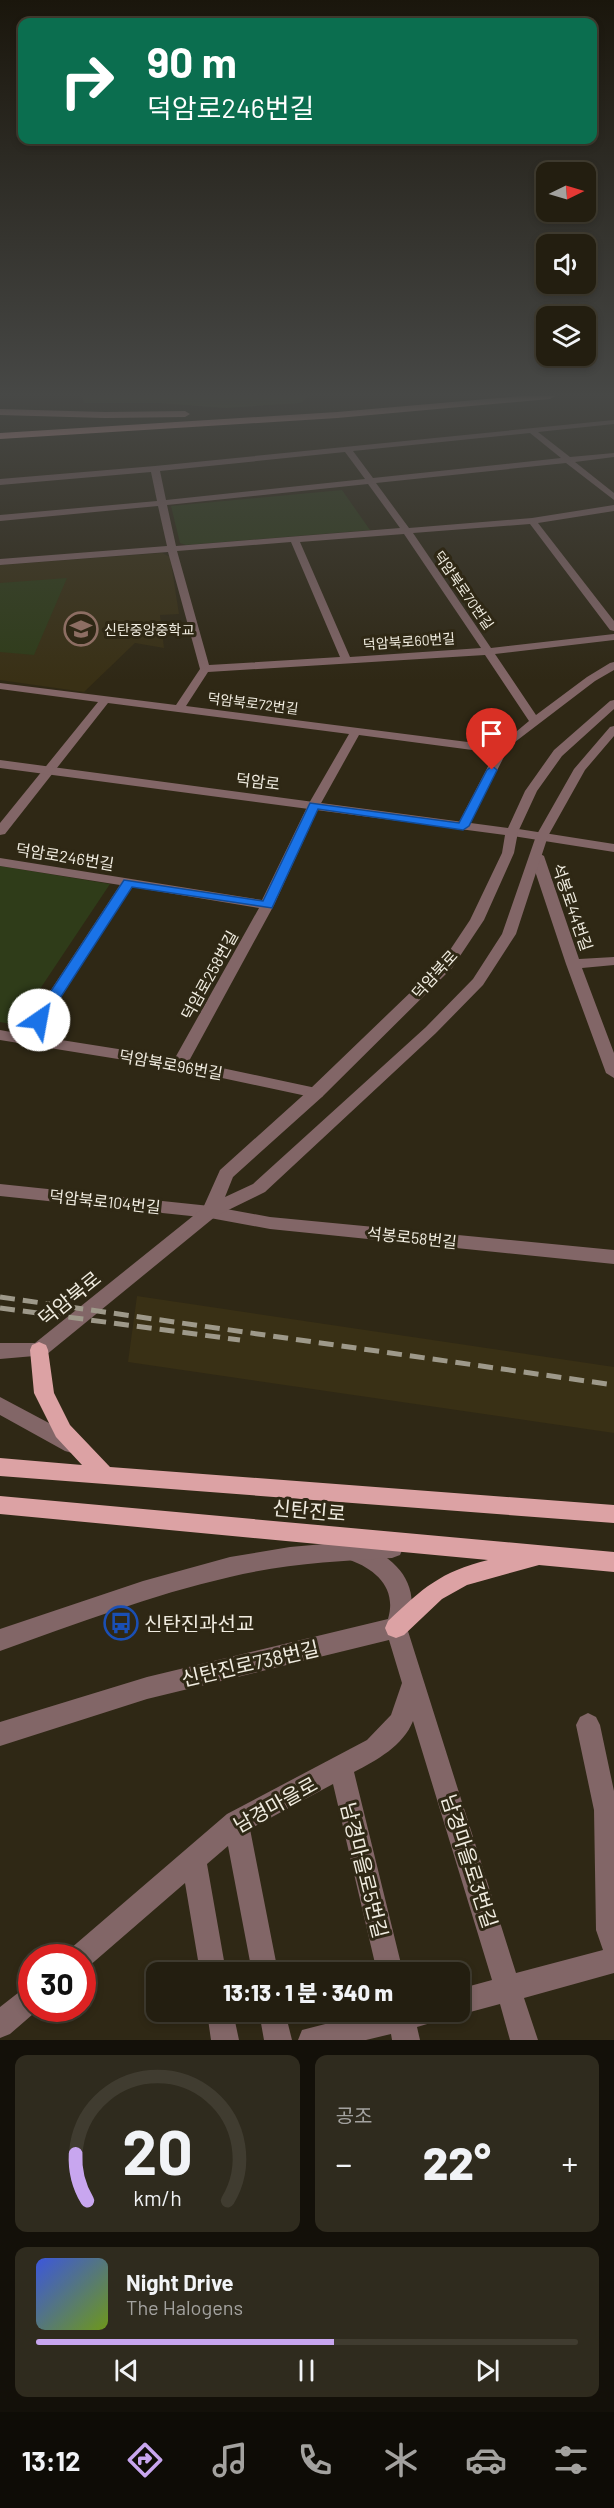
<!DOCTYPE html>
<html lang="ko">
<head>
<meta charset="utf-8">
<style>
	:root { --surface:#231e10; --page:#2f2b1e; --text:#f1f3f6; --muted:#a3a29f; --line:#403c30; --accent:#c8a6ef }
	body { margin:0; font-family:Barlow,"Noto Sans KR",sans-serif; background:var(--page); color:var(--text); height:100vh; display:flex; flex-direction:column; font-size:22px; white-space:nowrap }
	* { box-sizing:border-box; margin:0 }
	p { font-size:20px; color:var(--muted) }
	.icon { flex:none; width:33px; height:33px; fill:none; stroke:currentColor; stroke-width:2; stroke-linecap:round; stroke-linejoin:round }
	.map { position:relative; height:2040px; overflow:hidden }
	.sheet { display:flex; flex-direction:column; gap:15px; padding:15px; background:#131009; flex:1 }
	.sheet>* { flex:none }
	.guide { position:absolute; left:18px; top:18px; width:579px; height:126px; border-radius:12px; box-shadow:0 3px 9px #0003,0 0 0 2px var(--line); background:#0b6e4f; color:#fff; overflow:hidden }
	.needle { width:39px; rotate:85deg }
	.tools { position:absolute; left:536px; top:162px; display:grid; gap:12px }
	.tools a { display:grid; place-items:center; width:60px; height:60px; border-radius:12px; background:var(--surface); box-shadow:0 3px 9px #0003,0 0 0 2px var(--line); font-size:30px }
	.speed { position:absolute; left:18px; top:1944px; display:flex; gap:12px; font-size:30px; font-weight:700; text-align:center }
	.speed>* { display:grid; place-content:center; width:78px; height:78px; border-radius:50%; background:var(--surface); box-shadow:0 3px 9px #0003,0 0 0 2px var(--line); line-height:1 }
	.speed .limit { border:9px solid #d22; background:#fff; color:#111 }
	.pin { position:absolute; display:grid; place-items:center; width:51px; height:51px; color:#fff; margin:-62px -26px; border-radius:50% 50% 50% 0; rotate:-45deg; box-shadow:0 0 6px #0007 }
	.pin .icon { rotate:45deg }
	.me { position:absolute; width:66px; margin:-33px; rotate:33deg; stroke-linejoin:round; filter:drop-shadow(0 0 4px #0008) }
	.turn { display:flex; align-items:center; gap:21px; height:126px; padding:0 30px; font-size:27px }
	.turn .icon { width:78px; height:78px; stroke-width:2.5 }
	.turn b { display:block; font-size:42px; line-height:51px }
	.big { font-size:45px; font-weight:800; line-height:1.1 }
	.sheet .tile { flex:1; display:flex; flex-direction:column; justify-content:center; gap:9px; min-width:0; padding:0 21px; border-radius:12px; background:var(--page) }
	.sheet .dial { align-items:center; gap:0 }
	.dial svg { height:156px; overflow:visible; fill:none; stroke:var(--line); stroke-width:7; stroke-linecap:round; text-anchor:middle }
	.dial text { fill:var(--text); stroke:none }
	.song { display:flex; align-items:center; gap:18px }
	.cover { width:72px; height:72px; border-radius:9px; background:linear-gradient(135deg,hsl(230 70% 55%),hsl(80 70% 35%)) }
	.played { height:6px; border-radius:3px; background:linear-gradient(90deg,var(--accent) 55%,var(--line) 55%) }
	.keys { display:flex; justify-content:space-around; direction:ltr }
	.heat { display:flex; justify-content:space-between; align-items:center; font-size:33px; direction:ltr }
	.sheet .tiles { flex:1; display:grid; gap:15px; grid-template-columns:1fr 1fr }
	.tile:last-child { grid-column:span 2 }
	.trip { position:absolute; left:146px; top:1962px; width:324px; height:60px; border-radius:12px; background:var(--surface); box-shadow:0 3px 9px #0003,0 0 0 2px var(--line); font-weight:800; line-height:60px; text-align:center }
	.menu { display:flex; height:96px; justify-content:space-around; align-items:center; background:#0e0c06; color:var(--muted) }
	.menu .icon { width:42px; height:42px }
	.menu .selected { color:var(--accent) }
	.menu b { font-size:27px; color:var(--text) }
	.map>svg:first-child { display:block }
</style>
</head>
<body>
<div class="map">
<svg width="614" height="2040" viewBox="0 0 614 2040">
	<rect width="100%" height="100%" fill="#2f2815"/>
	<path fill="#393015" d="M162 553 170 557 179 614 160 615 164 648 135 643 84 692 0 680V565Z
		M137 1296 614 1367V1433L128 1362Z"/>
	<path fill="#2f3c19" d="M342 490 370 530 186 545 180 543 171 506Z
		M67 578 34 655 0 652V583Z
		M0 866 110 884 16 1025 0 1022Z"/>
	<path fill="#435622" d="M82 396H309L300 403 225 408 159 403H84Z"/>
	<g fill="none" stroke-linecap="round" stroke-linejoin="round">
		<path fill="#826667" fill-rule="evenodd" d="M614 420V424L538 432 570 457 614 453V457L575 462 614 493V500L566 463 376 483 409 528 532 518 614 505V511L538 523 614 621V631L610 630 530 524 413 533 491 648 614 634V640L495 654 536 715 587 677 610 663 614 662V670L595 681 515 742 507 751 467 829 463 830 457 826 495 753 359 735 320 805 274 905 189 1061 316 1088 322 1089 324 1093 322 1097 316 1098 180 1069 0 1040V1030L22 1034 120 885 0 866V858L262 900 308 805 349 734 108 703 5 834 0 835V823L98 702 0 689V683L176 705 200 669 168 552 0 565V559L167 546 158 506 0 521V515L157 501 151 472 0 485V479L155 466ZM530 433 561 458 373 478 353 451ZM345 452 365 479 166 500 160 471ZM368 484 400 528 176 546 167 505ZM404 534 481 648 350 657 300 542ZM291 542 340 657 209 665 177 551ZM485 655 529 721 499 746 186 706 208 672ZM132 887 259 908 175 1058 36 1036Z
			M512 828 614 844V852L507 835 506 832Z
			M537 852 544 856 579 959 614 957V965L582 968 614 1053V1078L606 1073 566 964 530 856Z
			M0 1184 210 1206 270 1217 614 1250V1264L270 1229 210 1218 0 1196Z
			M358 1543C397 1557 423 1585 407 1628L516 1973 603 1950 596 1930 594 1810 576 1725 580 1717 588 1713 596 1717 600 1725 614 1791V1973L524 1998 538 2040H510L500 2004 459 2015 450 2012H459V1989L492 1980 413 1721C403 1746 377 1760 354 1772L403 1972H377L333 1784 250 1829 278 1972H252L228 1846 207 1864 226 1972H200L185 1883 88 1967 82 1970V1958H66L70 1949 227 1814 367 1740 391 1715 402 1683 389 1640 147 1699 0 1746V1722L147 1677 388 1619C397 1589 377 1570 350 1560L347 1553 350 1546Z
			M32 1985V2008H40L10 2034 0 2038V2007L23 1989Z
			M207 2012H233L239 2040H211Z
			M259 2012H285L292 2040H264Z
			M372 2012H437L434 2022 417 2027 420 2040H392L391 2034 366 2040H298L302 2030Z"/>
		<path fill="#826667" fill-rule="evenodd" d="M614 700V709L562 756 537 791 518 832 514 853 484 920 452 968 322 1097 233 1177 225 1197 253 1184 426 1027 473 979 502 934 536 836 574 769 610 727 614 726V736L585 770 548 836 516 934 483 985 436 1033 265 1192 216 1216 46 1355 0 1359V1343H35L203 1208 220 1170 310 1089 442 962 470 920 502 853 505 835 0 768V760L508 828 525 791 554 750 610 701Z
			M0 1397 79 1439 82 1445 79 1451 72 1453 65 1451 0 1415Z
			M392 1538 400 1541 403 1548 400 1555 392 1558C338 1561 283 1564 230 1577 151 1595 76 1624 0 1651V1629L143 1581 230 1557 290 1547Z"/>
		<path fill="#dca2a4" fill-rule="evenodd" d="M39 1342 46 1345 48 1350 54 1393 70 1425 110 1467 614 1505V1523L0 1476V1458L82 1465 56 1437 34 1393 30 1350 32 1345Z
			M0 1496 614 1552V1572L539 1565 467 1585 442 1599 404 1635 396 1638 388 1635 385 1628 388 1621C423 1588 440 1572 488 1560L0 1514Z"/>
		<path fill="#ffbabc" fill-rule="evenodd" d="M522 396H555L550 399 337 418 0 439V433L337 412Z
			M0 409 105 412 185 411 190 414 185 417 105 418 0 415Z"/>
		<path stroke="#9e998a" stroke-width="5" stroke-dasharray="15 8" stroke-linecap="butt" d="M0 1297 614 1385
			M0 1308 240 1340"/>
	</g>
	<linearGradient id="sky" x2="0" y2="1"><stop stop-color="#1a160c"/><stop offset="0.58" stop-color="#474846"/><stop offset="1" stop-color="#474846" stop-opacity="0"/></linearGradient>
	<rect width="614" height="681" fill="url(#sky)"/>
	<path fill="#1a73e8" stroke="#114b97" stroke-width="1.5" d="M492 766 497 770 469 826 463 830 318 809 272 908 132 887 44 1023 39 1024 32 1020 124 880 263 901 310 803 459 823 487 770Z"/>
	<defs>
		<symbol id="school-ring" viewBox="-11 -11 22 22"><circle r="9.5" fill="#2f2815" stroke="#8d6e63" stroke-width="1.5"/><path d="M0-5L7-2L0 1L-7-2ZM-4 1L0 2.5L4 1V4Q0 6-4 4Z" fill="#8d6e63"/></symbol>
		<symbol id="bus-ring" viewBox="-11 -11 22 22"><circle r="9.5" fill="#2f2815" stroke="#1a4fb4" stroke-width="1.5"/><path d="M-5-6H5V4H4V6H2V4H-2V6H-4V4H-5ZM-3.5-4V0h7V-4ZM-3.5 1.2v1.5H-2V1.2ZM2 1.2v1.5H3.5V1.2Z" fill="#1a4fb4"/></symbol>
	</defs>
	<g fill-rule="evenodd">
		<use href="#school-ring" x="62" y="610" width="38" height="38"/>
		<use href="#bus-ring" x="102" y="1604" width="38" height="38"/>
	</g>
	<g text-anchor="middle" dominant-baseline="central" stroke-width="6" stroke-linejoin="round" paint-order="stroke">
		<g font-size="14" fill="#f0ece0" stroke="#2f2815">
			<text transform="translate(464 590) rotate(55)">덕암북로70번길</text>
			<text transform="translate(409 641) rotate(-4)">덕암북로60번길</text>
			<text transform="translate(253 703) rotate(7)">덕암북로72번길</text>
		</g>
		<g font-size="14" fill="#f0ece0" stroke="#2f2815" text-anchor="start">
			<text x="104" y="629">신탄중앙중학교</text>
		</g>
		<g font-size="16" fill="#f0ece0" stroke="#2f2815">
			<text transform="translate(258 781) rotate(7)">덕암로</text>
			<text transform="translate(65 856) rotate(9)">덕암로246번길</text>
			<text transform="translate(573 907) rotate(71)">석봉로44번길</text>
			<text transform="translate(434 974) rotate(-48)">덕암북로</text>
			<text transform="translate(209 975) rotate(-61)">덕암로258번길</text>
			<text transform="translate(171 1064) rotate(10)">덕암북로96번길</text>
			<text transform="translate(105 1201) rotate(6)">덕암북로104번길</text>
			<text transform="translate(412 1237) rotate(6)">석봉로58번길</text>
		</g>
		<g font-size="20" fill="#f0ece0" stroke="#2f2815">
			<text transform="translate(69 1298) rotate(-39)">덕암북로</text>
			<text transform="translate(309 1510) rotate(5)">신탄진로</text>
			<text transform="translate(250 1663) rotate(-13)">신탄진로738번길</text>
			<text transform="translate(275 1804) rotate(-29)">남경마을로</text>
			<text transform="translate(470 1861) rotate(72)">남경마을로3번길</text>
			<text transform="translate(365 1870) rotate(76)">남경마을로5번길</text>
		</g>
		<g font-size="20" fill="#f0ece0" stroke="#2f2815" text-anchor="start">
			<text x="144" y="1623">신탄진과선교</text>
		</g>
	</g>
</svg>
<div class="tools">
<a><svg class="needle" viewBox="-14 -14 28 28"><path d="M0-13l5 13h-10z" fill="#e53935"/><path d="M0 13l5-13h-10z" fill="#a3a29f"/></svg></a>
<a><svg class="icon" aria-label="sound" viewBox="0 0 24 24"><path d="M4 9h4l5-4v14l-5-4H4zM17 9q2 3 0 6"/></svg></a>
<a><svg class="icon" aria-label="layers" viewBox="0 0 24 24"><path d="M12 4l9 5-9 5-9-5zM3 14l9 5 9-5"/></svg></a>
</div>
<div class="speed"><div class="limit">30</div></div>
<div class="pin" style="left:492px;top:770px;background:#d93025"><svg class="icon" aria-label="arrive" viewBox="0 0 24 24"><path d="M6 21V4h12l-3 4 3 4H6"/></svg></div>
<svg class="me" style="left:39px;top:1020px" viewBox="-20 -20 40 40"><circle r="19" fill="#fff"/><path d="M0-13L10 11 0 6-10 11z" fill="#1a73e8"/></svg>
<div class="trip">13:13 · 1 분 · 340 m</div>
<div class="guide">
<div class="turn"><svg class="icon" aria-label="right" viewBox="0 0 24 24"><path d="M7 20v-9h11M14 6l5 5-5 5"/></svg><div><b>90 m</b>덕암로246번길</div></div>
</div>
</div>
<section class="sheet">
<div class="tiles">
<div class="tile dial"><svg viewBox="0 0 100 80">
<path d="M14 69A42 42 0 1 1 86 69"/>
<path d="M14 69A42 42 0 0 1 8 45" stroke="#c8a6ef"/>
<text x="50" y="56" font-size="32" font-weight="700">20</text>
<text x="50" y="72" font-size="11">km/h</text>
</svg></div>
<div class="tile"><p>공조</p>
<div class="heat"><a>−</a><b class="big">22°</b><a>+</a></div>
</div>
<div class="tile">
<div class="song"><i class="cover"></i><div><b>Night Drive</b><p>The Halogens</p></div></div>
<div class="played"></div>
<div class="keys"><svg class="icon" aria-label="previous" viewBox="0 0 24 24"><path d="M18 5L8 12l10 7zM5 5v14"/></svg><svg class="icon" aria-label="pause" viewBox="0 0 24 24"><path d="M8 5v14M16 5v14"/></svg><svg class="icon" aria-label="next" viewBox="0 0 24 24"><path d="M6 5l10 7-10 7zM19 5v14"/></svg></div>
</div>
</div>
</section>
<nav class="menu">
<b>13:12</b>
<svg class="icon selected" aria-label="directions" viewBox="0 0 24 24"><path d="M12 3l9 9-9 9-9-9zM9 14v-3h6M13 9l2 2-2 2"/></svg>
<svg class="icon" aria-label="music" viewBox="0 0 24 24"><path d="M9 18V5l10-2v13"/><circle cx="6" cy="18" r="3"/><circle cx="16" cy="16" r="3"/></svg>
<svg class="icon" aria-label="phone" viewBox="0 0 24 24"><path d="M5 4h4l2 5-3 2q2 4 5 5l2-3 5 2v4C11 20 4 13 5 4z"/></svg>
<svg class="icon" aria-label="climate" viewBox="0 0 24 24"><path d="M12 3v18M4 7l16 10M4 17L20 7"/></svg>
<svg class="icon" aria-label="car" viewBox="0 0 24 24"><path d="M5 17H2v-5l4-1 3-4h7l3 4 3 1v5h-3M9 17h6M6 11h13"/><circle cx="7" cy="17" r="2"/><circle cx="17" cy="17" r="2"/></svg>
<svg class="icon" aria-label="filters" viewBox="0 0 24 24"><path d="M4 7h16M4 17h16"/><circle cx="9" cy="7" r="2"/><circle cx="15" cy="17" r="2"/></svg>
</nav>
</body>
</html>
